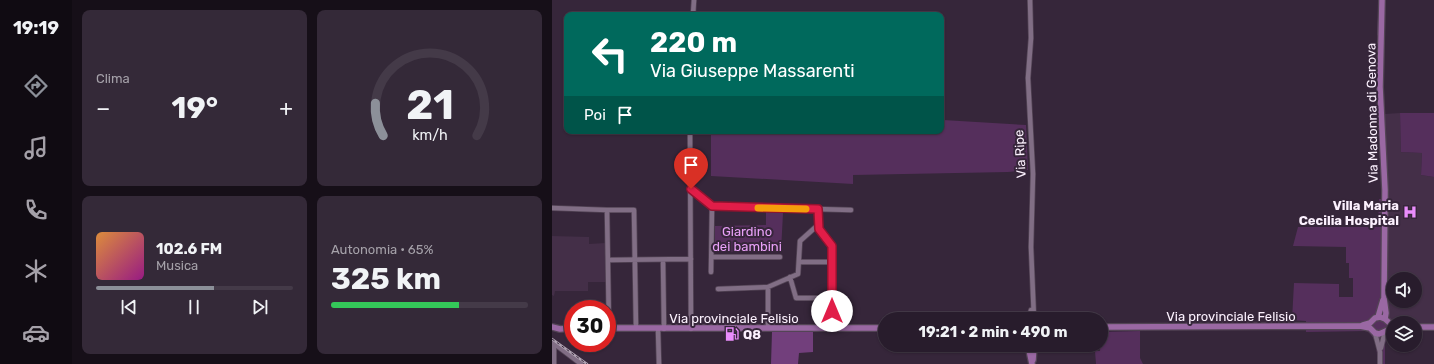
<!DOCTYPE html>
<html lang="it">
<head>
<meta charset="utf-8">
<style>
	:root { --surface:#281c2c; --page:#342938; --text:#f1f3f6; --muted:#a5a1a9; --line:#443a48; --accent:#8c9099 }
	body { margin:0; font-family:Rubik,sans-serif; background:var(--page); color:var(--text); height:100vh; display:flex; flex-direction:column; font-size:15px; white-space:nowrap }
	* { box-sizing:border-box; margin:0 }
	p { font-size:13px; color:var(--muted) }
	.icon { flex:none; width:22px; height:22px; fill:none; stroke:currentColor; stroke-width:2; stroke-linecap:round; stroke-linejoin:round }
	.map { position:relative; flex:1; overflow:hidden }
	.sheet { display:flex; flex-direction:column; gap:10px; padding:10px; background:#160f18; width:480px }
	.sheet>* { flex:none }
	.hud { position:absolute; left:12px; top:12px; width:380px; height:122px; border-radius:8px; box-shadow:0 1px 3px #0004,0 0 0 1px var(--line); background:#00695c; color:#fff; overflow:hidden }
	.tools { position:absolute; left:834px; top:272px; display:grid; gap:8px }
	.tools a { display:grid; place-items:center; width:36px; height:36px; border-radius:50%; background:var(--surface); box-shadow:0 1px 3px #0004,0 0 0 1px var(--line); font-size:20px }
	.speed { position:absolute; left:12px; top:300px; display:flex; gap:8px; font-size:20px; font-weight:700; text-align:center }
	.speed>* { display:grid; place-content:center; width:52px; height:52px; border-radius:50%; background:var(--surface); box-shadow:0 1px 3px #0004,0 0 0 1px var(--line); line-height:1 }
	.speed .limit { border:6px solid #d22; background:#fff; color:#111 }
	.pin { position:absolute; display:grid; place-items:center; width:34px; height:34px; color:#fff; margin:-41px -17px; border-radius:50% 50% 50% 0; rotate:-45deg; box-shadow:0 0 4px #0007 }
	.pin .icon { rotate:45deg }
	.me { position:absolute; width:44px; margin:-22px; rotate:0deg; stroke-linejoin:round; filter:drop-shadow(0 0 3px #0008) }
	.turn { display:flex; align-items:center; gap:14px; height:84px; padding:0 20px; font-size:18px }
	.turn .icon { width:52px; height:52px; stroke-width:2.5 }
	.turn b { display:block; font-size:28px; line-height:34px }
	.then { display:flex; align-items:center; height:38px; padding:0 20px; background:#0003; gap:8px; font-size:15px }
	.big { font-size:30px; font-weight:700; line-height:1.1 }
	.sheet .tile { flex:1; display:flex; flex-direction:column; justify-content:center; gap:6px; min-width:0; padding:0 14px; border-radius:8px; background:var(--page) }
	.sheet .dial { align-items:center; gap:0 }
	.dial svg { height:104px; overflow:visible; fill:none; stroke:var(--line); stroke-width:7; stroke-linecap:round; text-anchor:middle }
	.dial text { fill:var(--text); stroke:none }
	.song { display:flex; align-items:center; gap:12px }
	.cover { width:48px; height:48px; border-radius:6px; background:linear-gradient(135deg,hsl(30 70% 55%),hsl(310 70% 35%)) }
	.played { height:4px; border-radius:2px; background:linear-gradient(90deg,var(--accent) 60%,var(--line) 60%) }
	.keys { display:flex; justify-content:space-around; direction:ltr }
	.heat { display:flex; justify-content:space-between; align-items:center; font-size:22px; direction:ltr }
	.charge { height:6px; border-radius:3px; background:linear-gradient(90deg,#34c759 65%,var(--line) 0) }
	.sheet .tiles { flex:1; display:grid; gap:10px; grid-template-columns:repeat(2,1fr) }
	.trip { position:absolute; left:326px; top:312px; width:230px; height:40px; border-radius:20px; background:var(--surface); box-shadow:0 1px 3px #0004,0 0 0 1px var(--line); font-weight:700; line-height:40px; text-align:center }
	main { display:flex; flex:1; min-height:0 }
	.tabs { display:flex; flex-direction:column; width:72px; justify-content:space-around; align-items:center; background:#100b12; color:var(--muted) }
	.tabs .icon { width:28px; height:28px }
	.tabs .on { color:var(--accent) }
	.tabs b { font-size:18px; color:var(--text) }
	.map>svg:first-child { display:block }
</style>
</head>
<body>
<main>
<nav class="tabs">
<b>19:19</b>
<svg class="icon on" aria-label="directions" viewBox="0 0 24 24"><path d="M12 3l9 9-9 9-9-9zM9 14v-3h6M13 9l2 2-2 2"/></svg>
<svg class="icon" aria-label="music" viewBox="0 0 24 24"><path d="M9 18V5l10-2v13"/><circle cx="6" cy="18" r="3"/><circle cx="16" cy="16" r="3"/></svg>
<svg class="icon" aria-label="phone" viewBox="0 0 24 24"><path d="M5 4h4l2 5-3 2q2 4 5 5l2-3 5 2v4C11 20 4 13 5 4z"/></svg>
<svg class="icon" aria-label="climate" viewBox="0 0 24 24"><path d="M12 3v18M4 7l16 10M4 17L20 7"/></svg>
<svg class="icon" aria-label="car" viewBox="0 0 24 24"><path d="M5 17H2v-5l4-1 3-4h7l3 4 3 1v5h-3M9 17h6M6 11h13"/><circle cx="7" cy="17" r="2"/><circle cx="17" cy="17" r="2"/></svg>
</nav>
<section class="sheet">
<div class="tiles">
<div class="tile"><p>Clima</p>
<div class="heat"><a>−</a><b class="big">19°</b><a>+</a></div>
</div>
<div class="tile dial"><svg viewBox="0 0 100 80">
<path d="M14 69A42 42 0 1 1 86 69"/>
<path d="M14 69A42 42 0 0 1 8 44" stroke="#8c9099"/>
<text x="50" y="56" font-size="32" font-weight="700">21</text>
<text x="50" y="72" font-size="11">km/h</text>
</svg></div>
<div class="tile">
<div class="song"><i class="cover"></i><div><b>102.6 FM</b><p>Musica</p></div></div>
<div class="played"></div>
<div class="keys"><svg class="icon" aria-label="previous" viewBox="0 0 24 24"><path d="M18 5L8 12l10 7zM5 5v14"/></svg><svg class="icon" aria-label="pause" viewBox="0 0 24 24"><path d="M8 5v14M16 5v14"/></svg><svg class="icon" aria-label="next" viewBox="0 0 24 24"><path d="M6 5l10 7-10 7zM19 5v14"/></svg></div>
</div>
<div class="tile"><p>Autonomia · 65%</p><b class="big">325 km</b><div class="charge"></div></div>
</div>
</section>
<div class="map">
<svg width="882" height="364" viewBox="0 0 882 364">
	<rect width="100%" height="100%" fill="#36263a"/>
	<path fill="#442f48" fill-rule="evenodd" d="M848 113 849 152 870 153 869 175 882 177V323H842L838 320 834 313 833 114ZM841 279H863V301H841Z
		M0 236 37 237V244L54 243V282H36V291H3L2 296 0 295Z"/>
	<path fill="#552f5c" d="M389 62H393L391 120 474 125 476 170 456 172 301 175V184L159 176V131H389Z
		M848 113H882V177L869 175 870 153 849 152Z
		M827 199H834V313L838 320 842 323H841V332H838L833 343V364H825C825 352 826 339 815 331L754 332V321L740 320 742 283 787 284V297H801V278H797V263H794V247L741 246 746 227H826Z
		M214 212 231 213 229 251 163 252V226L214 225Z
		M588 331V358L591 364H544L543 351H548L549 332Z"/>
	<path fill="#723f7c" d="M220 332H261V352L247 353 246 364H219Z"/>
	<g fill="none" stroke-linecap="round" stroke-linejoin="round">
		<path stroke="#875391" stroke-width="1" d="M826 35 827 0"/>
		<defs>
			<path id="minor" d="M478 0 479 38 476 78 481 174 479 247 482 319
				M141 15 142 0
				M138 131 139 329
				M139 189 160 206 299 210
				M0 208 55 210 57 328
				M266 209 267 229 280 246V328
				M55 210H82L84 328
				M160 257H228
				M56 260 139 259
				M111 260 112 329
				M247 262H280
				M159 272 160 206
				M238 277 244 298H280
				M216 287V328
				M166 289 216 287 246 274 248 241 267 224
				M477 319 479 310
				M106 329 107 364
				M823 333 828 352V364
				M0 342 29 364
				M2 344V364
				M829 348 833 331"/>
			<path id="major" d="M830 0 828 87 833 190 832 298 834 313 833 319
				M826 317 831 300
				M811 325 818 323 823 318 828 317 833 319 841 326
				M0 327 8 329 21 328
				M549 327 808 326 818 328 823 333 827 334 841 328
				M863 327H882
				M55 328H333
				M476 345 480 364
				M481 360 482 345"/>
		</defs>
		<use href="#minor" stroke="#534455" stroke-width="6"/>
		<use href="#major" stroke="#534455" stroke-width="8"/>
		<use href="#minor" stroke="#816e85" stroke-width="4.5"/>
		<use href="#major" stroke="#9a68a3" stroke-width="5.5"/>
		<defs>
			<path id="rail" d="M0 339 35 364"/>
		</defs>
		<use href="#rail" stroke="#afa2b2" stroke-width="2.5"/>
		<use href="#rail" stroke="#36263a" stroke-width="1" stroke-dasharray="3" stroke-linecap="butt"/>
	</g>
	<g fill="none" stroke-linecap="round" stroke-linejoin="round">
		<defs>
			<path id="route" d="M139 189 160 206 266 209 267 229 280 246V311"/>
		</defs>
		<use href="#route" stroke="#92132f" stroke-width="10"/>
		<use href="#route" stroke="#e11d48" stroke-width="7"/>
		<path stroke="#f59e0b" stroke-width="7" d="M206 208 254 209"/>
	</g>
	<defs>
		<symbol id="hospital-bare" viewBox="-9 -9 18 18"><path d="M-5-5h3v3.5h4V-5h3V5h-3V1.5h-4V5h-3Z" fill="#ea8dfc" stroke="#36263a" stroke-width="2.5" paint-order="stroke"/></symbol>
		<symbol id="fuel-bare" viewBox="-9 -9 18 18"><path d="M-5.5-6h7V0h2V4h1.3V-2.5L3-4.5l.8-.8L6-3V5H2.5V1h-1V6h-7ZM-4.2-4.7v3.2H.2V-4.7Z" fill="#ea8dfc" stroke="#36263a" stroke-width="2.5" paint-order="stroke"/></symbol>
	</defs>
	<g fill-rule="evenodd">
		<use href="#hospital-bare" x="848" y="202" width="20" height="20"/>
		<use href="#fuel-bare" x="170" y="324" width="20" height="20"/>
	</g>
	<g text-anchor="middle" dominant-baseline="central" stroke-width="4" stroke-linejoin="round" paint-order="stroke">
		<g font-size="13" fill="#fcf1fe" stroke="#36263a">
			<text transform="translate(820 113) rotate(-91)">Via Madonna di Genova</text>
			<text transform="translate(468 154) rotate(-93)">Via Ripe</text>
			<text x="679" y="316">Via provinciale Felisio</text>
			<text x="182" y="318">Via provinciale Felisio</text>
		</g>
		<g font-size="13" font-weight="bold" fill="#fcf1fe" stroke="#36263a" text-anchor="end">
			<text x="847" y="205">Villa Maria<tspan x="847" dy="15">Cecilia Hospital</tspan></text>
			<text x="191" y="334" text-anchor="start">Q8</text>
		</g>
		<g font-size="13" fill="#e9a1f8" stroke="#36263a">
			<text x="195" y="231">Giardino<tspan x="195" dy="15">dei bambini</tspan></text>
		</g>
	</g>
</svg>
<div class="tools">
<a><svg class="icon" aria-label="sound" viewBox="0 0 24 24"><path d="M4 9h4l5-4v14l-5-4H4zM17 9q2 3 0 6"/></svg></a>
<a><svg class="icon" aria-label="layers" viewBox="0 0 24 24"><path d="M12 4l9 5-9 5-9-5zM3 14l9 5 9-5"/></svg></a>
</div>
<div class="speed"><div class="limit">30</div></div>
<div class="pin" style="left:139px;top:189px;background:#d93025"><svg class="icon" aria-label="arrive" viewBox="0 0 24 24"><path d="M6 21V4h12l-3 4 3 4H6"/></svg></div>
<svg class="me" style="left:280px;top:311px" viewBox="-20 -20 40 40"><circle r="19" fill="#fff"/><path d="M0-13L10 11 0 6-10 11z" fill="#e11d48"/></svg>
<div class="trip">19:21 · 2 min · 490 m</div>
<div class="hud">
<div class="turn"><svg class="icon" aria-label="left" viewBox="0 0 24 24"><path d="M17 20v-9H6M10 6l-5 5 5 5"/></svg><div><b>220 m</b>Via Giuseppe Massarenti</div></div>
<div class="then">Poi<svg class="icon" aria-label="arrive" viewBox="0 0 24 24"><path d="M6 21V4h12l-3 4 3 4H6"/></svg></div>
</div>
</div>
</main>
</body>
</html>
